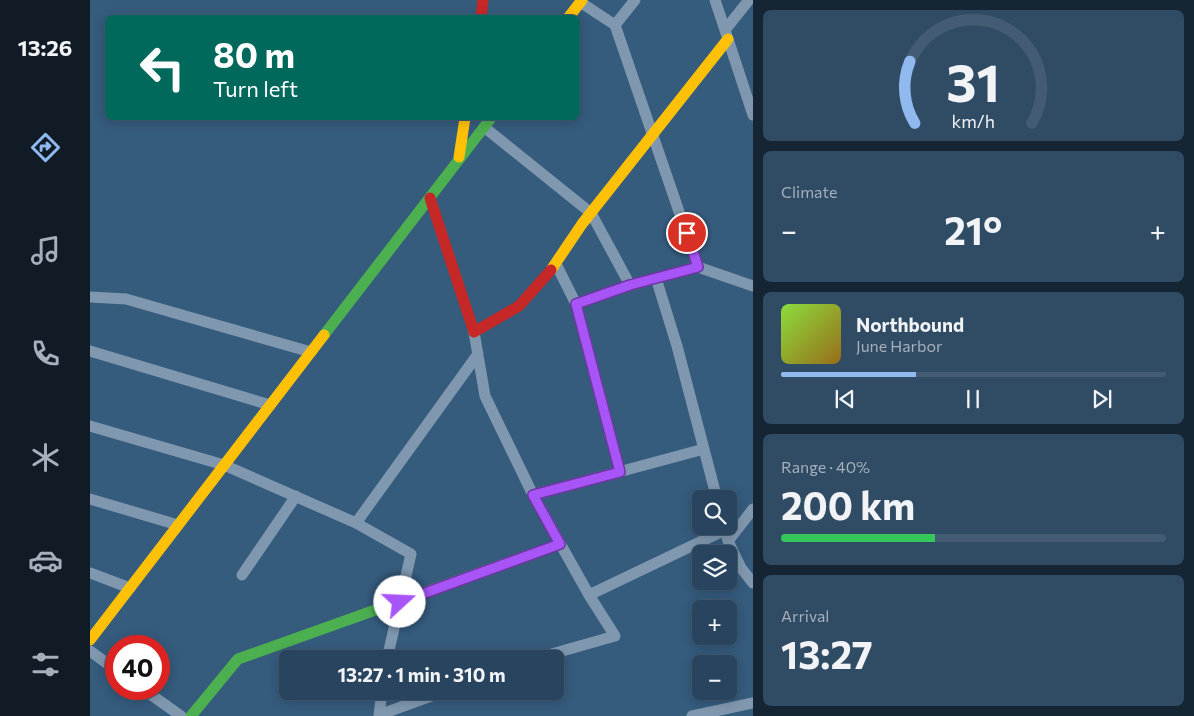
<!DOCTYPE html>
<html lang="en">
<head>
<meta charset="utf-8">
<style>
	:root { --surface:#28445e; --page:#304b64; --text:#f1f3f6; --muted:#a5b0bc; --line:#445c73; --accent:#90b9f0 }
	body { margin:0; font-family:Commissioner,sans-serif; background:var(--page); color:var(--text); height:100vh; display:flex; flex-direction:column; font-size:19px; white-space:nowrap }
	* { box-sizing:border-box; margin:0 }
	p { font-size:16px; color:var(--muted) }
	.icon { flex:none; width:28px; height:28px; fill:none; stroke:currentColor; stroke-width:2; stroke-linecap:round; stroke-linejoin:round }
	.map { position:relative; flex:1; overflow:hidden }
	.side { display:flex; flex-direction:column; gap:10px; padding:10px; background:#162534; width:441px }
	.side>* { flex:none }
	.banner { position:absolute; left:15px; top:15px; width:475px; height:105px; border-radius:8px; box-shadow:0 2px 12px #0003,0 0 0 1px var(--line); background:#00695c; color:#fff; overflow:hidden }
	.controls { position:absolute; left:602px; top:490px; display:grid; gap:10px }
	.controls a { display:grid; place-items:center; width:45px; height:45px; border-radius:8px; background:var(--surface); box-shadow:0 2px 12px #0003,0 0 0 1px var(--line); font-size:25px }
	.speed { position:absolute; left:15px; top:635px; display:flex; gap:10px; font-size:25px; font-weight:700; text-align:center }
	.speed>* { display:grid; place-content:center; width:65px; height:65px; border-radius:50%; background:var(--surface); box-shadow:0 2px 12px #0003,0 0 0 1px var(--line); line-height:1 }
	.speed .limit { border:8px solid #d22; background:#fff; color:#111 }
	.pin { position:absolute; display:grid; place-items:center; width:42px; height:42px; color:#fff; margin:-21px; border:2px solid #fff; border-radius:50%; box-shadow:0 1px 5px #0007 }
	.me { position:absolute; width:55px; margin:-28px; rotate:70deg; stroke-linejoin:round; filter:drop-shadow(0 0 4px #0008) }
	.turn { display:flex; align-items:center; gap:18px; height:105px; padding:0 25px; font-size:22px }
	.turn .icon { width:65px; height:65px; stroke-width:2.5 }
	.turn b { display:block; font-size:35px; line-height:42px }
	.big { font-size:38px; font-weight:700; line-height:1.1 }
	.side .card { flex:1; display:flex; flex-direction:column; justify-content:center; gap:8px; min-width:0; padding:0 18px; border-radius:8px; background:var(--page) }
	.side .dial { align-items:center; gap:0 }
	.dial svg { height:130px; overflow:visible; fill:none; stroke:var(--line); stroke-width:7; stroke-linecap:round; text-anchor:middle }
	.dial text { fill:var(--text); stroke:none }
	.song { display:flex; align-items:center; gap:15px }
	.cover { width:60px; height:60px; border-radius:8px; background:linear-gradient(135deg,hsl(90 70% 55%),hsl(40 70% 35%)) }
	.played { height:5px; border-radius:2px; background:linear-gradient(90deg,var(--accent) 35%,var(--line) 35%) }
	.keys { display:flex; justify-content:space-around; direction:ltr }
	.heat { display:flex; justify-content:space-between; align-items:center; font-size:28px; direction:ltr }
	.charge { height:8px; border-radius:4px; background:linear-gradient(90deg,#34c759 40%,var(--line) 0) }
	.trip { position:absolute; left:189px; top:650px; width:285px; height:50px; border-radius:8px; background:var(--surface); box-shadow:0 2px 12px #0003,0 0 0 1px var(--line); font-weight:700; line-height:50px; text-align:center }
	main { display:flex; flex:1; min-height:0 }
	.menu { display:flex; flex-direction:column; width:90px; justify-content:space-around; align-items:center; background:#101b26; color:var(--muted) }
	.menu .icon { width:35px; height:35px }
	.menu .on { color:var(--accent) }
	.menu b { font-size:22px; color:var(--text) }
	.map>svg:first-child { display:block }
</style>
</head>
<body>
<main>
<nav class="menu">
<b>13:26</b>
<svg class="icon on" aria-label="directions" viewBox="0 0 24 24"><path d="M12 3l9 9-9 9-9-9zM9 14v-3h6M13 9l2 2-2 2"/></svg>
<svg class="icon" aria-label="music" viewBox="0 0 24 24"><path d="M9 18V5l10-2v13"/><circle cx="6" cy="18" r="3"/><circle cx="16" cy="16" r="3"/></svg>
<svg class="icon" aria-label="phone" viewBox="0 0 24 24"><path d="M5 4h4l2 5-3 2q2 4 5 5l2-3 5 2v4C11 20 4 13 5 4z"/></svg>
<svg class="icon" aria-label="climate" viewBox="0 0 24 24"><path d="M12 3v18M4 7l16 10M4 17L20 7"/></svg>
<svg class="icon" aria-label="car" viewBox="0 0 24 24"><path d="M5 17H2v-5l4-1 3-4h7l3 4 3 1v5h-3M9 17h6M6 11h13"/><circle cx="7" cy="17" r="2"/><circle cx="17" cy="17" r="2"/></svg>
<svg class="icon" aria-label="filters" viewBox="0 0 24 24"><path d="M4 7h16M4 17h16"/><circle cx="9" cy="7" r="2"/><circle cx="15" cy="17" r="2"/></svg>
</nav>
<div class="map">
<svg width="663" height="716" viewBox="0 0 663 716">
	<rect width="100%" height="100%" fill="#355b7d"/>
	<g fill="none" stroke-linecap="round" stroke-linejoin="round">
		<path stroke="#8098af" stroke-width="11" d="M625 0 635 30
			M659 0 635 30 663 115
			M490 2 525 25 545 0
			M525 25 608 267
			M394 127 501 213 540 285 608 267 663 286
			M466 264 486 304 530 472
			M566 278 587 346 627 499
			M0 297 36 299 221 352
			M486 304 540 285
			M384 332 395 396 443 495 614 449
			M0 351 180 405
			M0 426 134 465 266 523
			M443 495 499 595
			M0 499 88 525
			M634 526 638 541 663 509
			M638 541 651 568 663 583
			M0 573 40 588
			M152 575 206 496
			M0 651 26 670
			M297 659 321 554 266 523 388 354
			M444 659 525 636 499 595 635 530
			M53 689 91 716
			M292 691 289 715 355 691
			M602 716 663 703"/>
		<path stroke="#4caf50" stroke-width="11" d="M234 335 401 118
			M101 716 148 659 470 544"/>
		<path stroke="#ffc107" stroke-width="11" d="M478 18 492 0
			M369 157 375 118
			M461 270 492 224 638 39
			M0 640 234 335"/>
		<path stroke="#c62828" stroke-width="11" d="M391 18 393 0
			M340 198 384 332 429 306 461 270"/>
	</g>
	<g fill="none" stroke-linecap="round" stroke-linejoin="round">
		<defs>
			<path id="route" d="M310 602 470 544 443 495 530 472 486 304 540 285 608 267 597 233"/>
		</defs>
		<use href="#route" stroke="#6d37a1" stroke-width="12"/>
		<use href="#route" stroke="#a855f7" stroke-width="9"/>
	</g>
</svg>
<div class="controls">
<a><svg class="icon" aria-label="search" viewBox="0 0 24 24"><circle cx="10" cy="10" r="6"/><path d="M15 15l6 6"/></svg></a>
<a><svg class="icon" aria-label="layers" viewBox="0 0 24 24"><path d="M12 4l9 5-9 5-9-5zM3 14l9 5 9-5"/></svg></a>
<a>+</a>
<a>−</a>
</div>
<div class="speed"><div class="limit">40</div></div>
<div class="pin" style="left:597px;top:233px;background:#d93025"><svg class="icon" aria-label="arrive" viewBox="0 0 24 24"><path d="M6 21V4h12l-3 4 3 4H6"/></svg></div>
<svg class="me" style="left:310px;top:602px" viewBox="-20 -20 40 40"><circle r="19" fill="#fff"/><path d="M0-13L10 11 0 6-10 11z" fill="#a855f7"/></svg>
<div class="trip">13:27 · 1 min · 310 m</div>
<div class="banner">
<div class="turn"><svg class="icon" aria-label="left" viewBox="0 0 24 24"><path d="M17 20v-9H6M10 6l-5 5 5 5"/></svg><div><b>80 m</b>Turn left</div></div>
</div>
</div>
<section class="side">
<div class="card dial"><svg viewBox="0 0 100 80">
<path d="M14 69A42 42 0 1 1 86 69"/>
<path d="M14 69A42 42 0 0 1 11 31" stroke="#90b9f0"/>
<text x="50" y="56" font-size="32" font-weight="700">31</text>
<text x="50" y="72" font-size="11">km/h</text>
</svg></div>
<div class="card"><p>Climate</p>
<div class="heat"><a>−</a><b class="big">21°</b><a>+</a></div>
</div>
<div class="card">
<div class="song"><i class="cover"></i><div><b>Northbound</b><p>June Harbor</p></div></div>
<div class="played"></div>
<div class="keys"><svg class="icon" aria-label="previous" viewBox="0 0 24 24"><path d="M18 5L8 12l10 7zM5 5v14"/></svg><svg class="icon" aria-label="pause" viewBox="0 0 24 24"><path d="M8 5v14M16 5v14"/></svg><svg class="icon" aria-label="next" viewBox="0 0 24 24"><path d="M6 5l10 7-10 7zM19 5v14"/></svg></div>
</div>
<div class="card"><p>Range · 40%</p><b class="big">200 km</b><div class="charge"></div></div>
<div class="card"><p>Arrival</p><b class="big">13:27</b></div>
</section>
</main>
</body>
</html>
